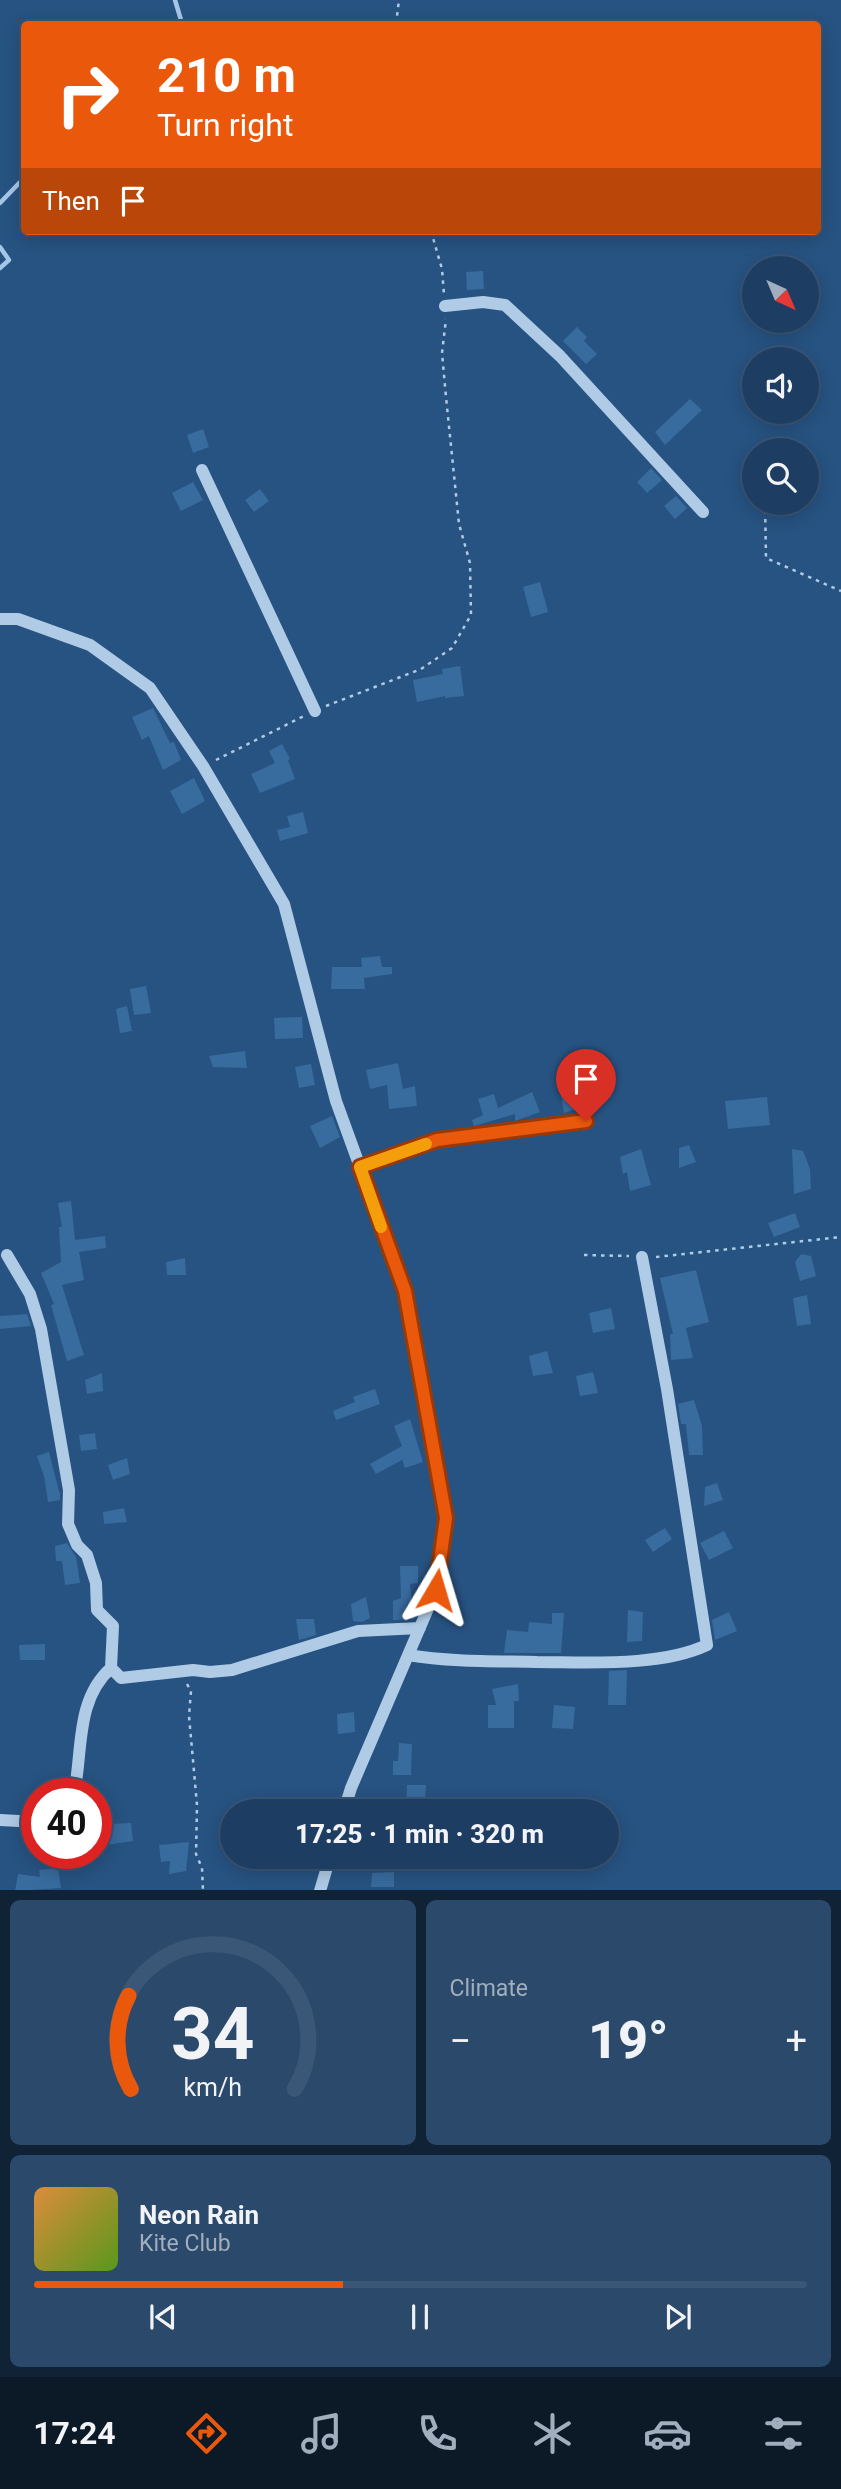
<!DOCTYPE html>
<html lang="en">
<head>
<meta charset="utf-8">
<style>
	:root { --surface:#1d3e62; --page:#2a496b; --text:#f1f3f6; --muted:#a0aebe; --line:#3b5777; --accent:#ea580c }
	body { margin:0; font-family:Roboto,sans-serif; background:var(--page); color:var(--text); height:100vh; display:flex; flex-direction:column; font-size:26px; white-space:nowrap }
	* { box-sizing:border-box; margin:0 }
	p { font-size:23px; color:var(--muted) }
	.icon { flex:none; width:38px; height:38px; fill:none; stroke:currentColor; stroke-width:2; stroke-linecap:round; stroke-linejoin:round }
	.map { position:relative; height:1890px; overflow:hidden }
	.side { display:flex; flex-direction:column; gap:10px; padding:10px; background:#102236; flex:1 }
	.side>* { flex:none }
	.guide { position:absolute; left:21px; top:21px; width:800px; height:214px; border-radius:7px; box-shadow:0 4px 18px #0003,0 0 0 2px var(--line); background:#ea580c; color:#fff; overflow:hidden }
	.needle { width:46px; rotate:136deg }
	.fabs { position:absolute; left:742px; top:256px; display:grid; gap:14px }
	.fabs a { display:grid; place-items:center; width:77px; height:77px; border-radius:50%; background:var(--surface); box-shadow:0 4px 18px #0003,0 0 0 2px var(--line); font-size:35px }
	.speed { position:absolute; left:21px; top:1778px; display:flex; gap:14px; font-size:35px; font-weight:700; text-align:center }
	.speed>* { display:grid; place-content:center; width:91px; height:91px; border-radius:50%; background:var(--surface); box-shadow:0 4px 18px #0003,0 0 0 2px var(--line); line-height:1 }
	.speed .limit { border:10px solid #d22; background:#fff; color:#111 }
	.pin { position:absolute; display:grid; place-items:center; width:60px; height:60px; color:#fff; margin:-72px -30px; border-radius:50% 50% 50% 0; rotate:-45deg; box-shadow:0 0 7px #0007 }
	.pin .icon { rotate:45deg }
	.me { position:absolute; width:77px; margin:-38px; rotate:7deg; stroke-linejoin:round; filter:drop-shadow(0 0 5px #0008) }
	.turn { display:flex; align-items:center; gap:24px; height:147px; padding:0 21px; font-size:32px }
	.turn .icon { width:91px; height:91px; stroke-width:2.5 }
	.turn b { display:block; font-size:49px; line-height:60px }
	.then { display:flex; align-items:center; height:66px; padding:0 21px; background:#0003; gap:14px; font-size:26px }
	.big { font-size:52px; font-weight:800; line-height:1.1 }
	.side .card { flex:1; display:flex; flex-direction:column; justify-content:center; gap:10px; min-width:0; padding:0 24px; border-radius:10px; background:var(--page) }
	.side .dial { align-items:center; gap:0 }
	.dial svg { height:182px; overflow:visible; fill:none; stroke:var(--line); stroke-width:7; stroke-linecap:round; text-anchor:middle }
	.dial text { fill:var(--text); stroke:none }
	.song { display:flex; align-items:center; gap:21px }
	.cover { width:84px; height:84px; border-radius:10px; background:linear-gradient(135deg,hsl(30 70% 55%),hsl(90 70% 35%)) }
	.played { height:7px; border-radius:4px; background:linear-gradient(90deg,var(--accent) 40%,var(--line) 40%) }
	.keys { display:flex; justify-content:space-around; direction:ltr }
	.heat { display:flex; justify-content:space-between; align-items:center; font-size:38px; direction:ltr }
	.side .tiles { flex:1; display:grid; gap:10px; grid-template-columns:1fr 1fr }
	.card:last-child { grid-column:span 2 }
	.trip { position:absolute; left:220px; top:1799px; width:399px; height:70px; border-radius:35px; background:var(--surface); box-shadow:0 4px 18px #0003,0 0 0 2px var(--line); font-weight:800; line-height:70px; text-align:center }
	.tab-bar { display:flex; height:112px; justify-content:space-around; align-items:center; background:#0c1927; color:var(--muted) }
	.tab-bar .icon { width:49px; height:49px }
	.tab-bar .selected { color:var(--accent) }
	.tab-bar b { font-size:32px; color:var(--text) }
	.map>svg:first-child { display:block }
</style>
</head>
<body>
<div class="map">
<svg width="841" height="1891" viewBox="0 0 841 1891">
	<rect width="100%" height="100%" fill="#275382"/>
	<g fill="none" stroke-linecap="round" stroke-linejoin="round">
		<path stroke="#a4c7e7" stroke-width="4.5" d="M175 0 181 20 177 24
			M0 203 24 178
			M0 247 9 260 0 268"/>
	</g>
	<path fill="#386b9e" d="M483 271 484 289 467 290 466 272Z
		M577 327 587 337 584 341 597 354 586 364 563 341Z
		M690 399 702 410 665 445 655 432Z
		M203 429 209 447 193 453 187 435Z
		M651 468 662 480 647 493 637 482Z
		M193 482 203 500 181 511 172 493Z
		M260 489 269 501 254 512 245 500Z
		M676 496 687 508 675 519 664 506Z
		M540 582 548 612 531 617 523 587Z
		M460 666 464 696 445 698V696L417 702 413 680 443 674 442 669Z
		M153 708 170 743 174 742 181 760 163 770 149 736 142 740 132 717Z
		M282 744 290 759 288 760 295 779 260 793 251 774 275 763 269 751Z
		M194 778 205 801 182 814 170 791Z
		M303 812 308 833 280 841 277 830 290 827 287 816Z
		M380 956 382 967H392V974L364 978 365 989H331L332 967H362L361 958Z
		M146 986 151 1013 134 1015 130 989Z
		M127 1006 132 1031 120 1033 116 1009Z
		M302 1017 303 1038 275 1039 274 1018Z
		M245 1051 247 1068 213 1067 209 1056Z
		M398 1063 403 1089 415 1086 417 1106 389 1109 387 1085 370 1089 366 1070Z
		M311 1064 315 1085 299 1088 295 1067Z
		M570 1083 571 1087 590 1084 593 1103 564 1113 560 1088Z
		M532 1092 540 1112 515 1121V1114L474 1126 472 1120 483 1115 478 1099 494 1094 498 1108Z
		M767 1097 770 1125 728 1129 725 1101Z
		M332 1116 340 1137 320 1148 310 1126Z
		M689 1145 696 1162 679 1168V1148Z
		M641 1149 651 1185 630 1191 627 1172 623 1174 620 1157Z
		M792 1149 803 1151 810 1169 811 1189 794 1194Z
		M71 1201 75 1240 105 1236 106 1248 79 1252 84 1280 62 1285 84 1355 67 1361 51 1305 54 1304 41 1273 61 1262 59 1227H62L58 1203Z
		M795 1213 800 1227 774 1237 768 1223Z
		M801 1254 811 1256 816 1276 800 1281 795 1262Z
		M185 1258 186 1275H167L166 1262Z
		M696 1270 709 1322 686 1328 693 1358 671 1360 670 1334H673L660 1278Z
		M807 1295 811 1324 797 1326 793 1298Z
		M611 1308 615 1329 593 1333 589 1313Z
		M27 1314 31 1326 0 1329V1316Z
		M547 1351 553 1373 533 1376 529 1356Z
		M593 1372 598 1393 580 1396 576 1376Z
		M102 1373 103 1391 87 1394 85 1380Z
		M375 1389 380 1404 336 1420 333 1411 355 1402 353 1397Z
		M694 1400 702 1426 703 1455H689L686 1424H681L678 1404Z
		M410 1419 423 1462 405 1468 402 1460 376 1474 370 1464 402 1446 394 1426Z
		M95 1433 97 1449 81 1451 79 1435Z
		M49 1452 60 1495V1500L48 1502 44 1476 37 1456Z
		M127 1458 130 1474 113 1480 108 1465Z
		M717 1483 723 1500 704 1506 705 1487Z
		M124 1508 127 1522 104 1524 103 1512Z
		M665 1528 672 1539 653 1552 645 1540Z
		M724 1531 733 1548 709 1560 700 1543Z
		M67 1543 76 1557 80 1583 65 1585 62 1561H56L55 1546Z
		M400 1566H418V1583L410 1584 414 1619 393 1620V1601L401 1598Z
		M366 1597 370 1618 362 1622 353 1621 351 1604Z
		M628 1610 643 1612 642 1641 627 1642Z
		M729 1612 737 1631 715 1640 712 1620Z
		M552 1613H564L561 1653H504L507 1630 528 1632 529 1622 552 1624Z
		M296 1619H314L316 1635 299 1640Z
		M45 1644V1660H20L19 1645Z
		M627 1670 626 1705H608L609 1671Z
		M518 1684 519 1701H514V1728H488V1705H496L492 1689Z
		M554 1705 575 1707 573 1729 552 1728Z
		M354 1712 355 1732 338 1734 337 1714Z
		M399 1743 412 1744 411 1775H393V1761H398Z
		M407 1785H426L425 1802 421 1801 419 1811H406Z
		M131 1823 133 1841 106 1845 107 1824Z
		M189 1842 186 1871 169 1874 170 1861 161 1862 159 1845Z
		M459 1857H477L475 1870 458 1869Z
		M58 1868 61 1888 15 1891 18 1874 40 1877 39 1870Z
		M394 1872V1887H371L372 1873Z"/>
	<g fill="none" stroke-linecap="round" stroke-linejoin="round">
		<path stroke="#b0cbe6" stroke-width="2.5" stroke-dasharray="3.5 5" stroke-linecap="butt" d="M396 24 399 0
			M431 231 442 269 444 295
			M765 502 766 558 841 591
			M326 706 421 669 452 648 471 615 470 563 459 524 446 397 442 353 446 319
			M216 760 304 716
			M584 1255 629 1256
			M656 1257 841 1237
			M187 1684 191 1691 189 1716 197 1805 196 1854 202 1868 203 1891"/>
		<path stroke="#b0cbe6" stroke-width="12" d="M445 306 483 302 505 305 560 356 703 512
			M202 470 315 711
			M0 619H18L90 645 150 688 203 766 284 904 336 1101 405 1291 446 1518 436 1590 351 1788 344 1811
			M360 1167 437 1140 586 1121
			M7 1255 30 1294 41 1329 69 1490 68 1524 77 1545 87 1555 96 1583 97 1610 113 1626 111 1668 121 1678 193 1670 210 1672 232 1670 358 1631 420 1628
			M408 1655C451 1662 493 1661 537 1662 589 1662 660 1667 707 1645L667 1389 642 1257
			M74 1794C83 1751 75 1700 111 1668
			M0 1820 37 1822
			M320 1891 330 1857"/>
	</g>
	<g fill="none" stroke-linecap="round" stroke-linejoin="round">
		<defs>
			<path id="route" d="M436 1590 446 1518 405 1291 360 1167 437 1140 586 1121"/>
		</defs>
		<use href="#route" stroke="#983908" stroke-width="18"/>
		<use href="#route" stroke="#ea580c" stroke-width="12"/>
		<path stroke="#f59e0b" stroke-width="12" d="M381 1227 360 1167 426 1144"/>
	</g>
</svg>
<div class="fabs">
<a><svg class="needle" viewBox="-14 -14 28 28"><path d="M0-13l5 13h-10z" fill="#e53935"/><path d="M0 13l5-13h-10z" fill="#a0aebe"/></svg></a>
<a><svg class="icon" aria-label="sound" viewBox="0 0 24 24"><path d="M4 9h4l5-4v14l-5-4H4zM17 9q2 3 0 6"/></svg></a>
<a><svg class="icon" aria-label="search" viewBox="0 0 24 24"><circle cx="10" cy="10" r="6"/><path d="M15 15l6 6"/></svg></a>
</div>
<div class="speed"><div class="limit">40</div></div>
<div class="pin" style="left:586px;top:1121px;background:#d93025"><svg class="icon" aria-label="arrive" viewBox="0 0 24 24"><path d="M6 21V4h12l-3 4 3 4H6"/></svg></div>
<svg class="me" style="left:436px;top:1590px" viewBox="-20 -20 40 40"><path d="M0-17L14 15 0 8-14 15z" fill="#ea580c" stroke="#fff" stroke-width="4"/></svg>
<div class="trip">17:25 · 1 min · 320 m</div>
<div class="guide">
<div class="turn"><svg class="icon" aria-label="right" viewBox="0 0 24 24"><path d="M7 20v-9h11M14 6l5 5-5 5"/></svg><div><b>210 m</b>Turn right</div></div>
<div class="then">Then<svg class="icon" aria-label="arrive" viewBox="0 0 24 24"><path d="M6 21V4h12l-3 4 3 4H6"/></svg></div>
</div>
</div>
<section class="side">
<div class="tiles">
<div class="card dial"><svg viewBox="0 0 100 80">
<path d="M14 69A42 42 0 1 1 86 69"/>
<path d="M14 69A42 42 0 0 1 13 28" stroke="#ea580c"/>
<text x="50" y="56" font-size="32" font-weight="700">34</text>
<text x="50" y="72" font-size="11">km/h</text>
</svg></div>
<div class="card"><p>Climate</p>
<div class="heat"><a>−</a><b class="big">19°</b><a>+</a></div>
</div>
<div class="card">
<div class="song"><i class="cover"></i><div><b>Neon Rain</b><p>Kite Club</p></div></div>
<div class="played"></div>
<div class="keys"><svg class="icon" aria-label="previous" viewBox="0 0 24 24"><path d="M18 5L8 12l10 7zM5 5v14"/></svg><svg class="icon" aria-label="pause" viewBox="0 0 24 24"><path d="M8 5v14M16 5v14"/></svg><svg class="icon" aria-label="next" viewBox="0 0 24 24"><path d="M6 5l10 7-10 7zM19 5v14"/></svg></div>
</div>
</div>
</section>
<nav class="tab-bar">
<b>17:24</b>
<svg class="icon selected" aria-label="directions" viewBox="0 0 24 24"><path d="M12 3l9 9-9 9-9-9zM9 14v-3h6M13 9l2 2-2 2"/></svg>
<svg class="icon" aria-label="music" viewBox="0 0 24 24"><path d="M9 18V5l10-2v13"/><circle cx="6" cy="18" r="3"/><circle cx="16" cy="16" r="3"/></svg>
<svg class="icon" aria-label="phone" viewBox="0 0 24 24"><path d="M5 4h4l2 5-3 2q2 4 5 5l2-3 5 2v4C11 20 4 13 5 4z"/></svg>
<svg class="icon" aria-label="climate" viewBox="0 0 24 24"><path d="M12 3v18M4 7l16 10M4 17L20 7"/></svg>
<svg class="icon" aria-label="car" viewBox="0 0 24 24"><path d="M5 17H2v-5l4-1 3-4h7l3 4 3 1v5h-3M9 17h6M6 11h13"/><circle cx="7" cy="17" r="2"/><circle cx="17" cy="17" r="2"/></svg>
<svg class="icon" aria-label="filters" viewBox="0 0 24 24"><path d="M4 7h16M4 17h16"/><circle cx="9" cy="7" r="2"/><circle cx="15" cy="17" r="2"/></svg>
</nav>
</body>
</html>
